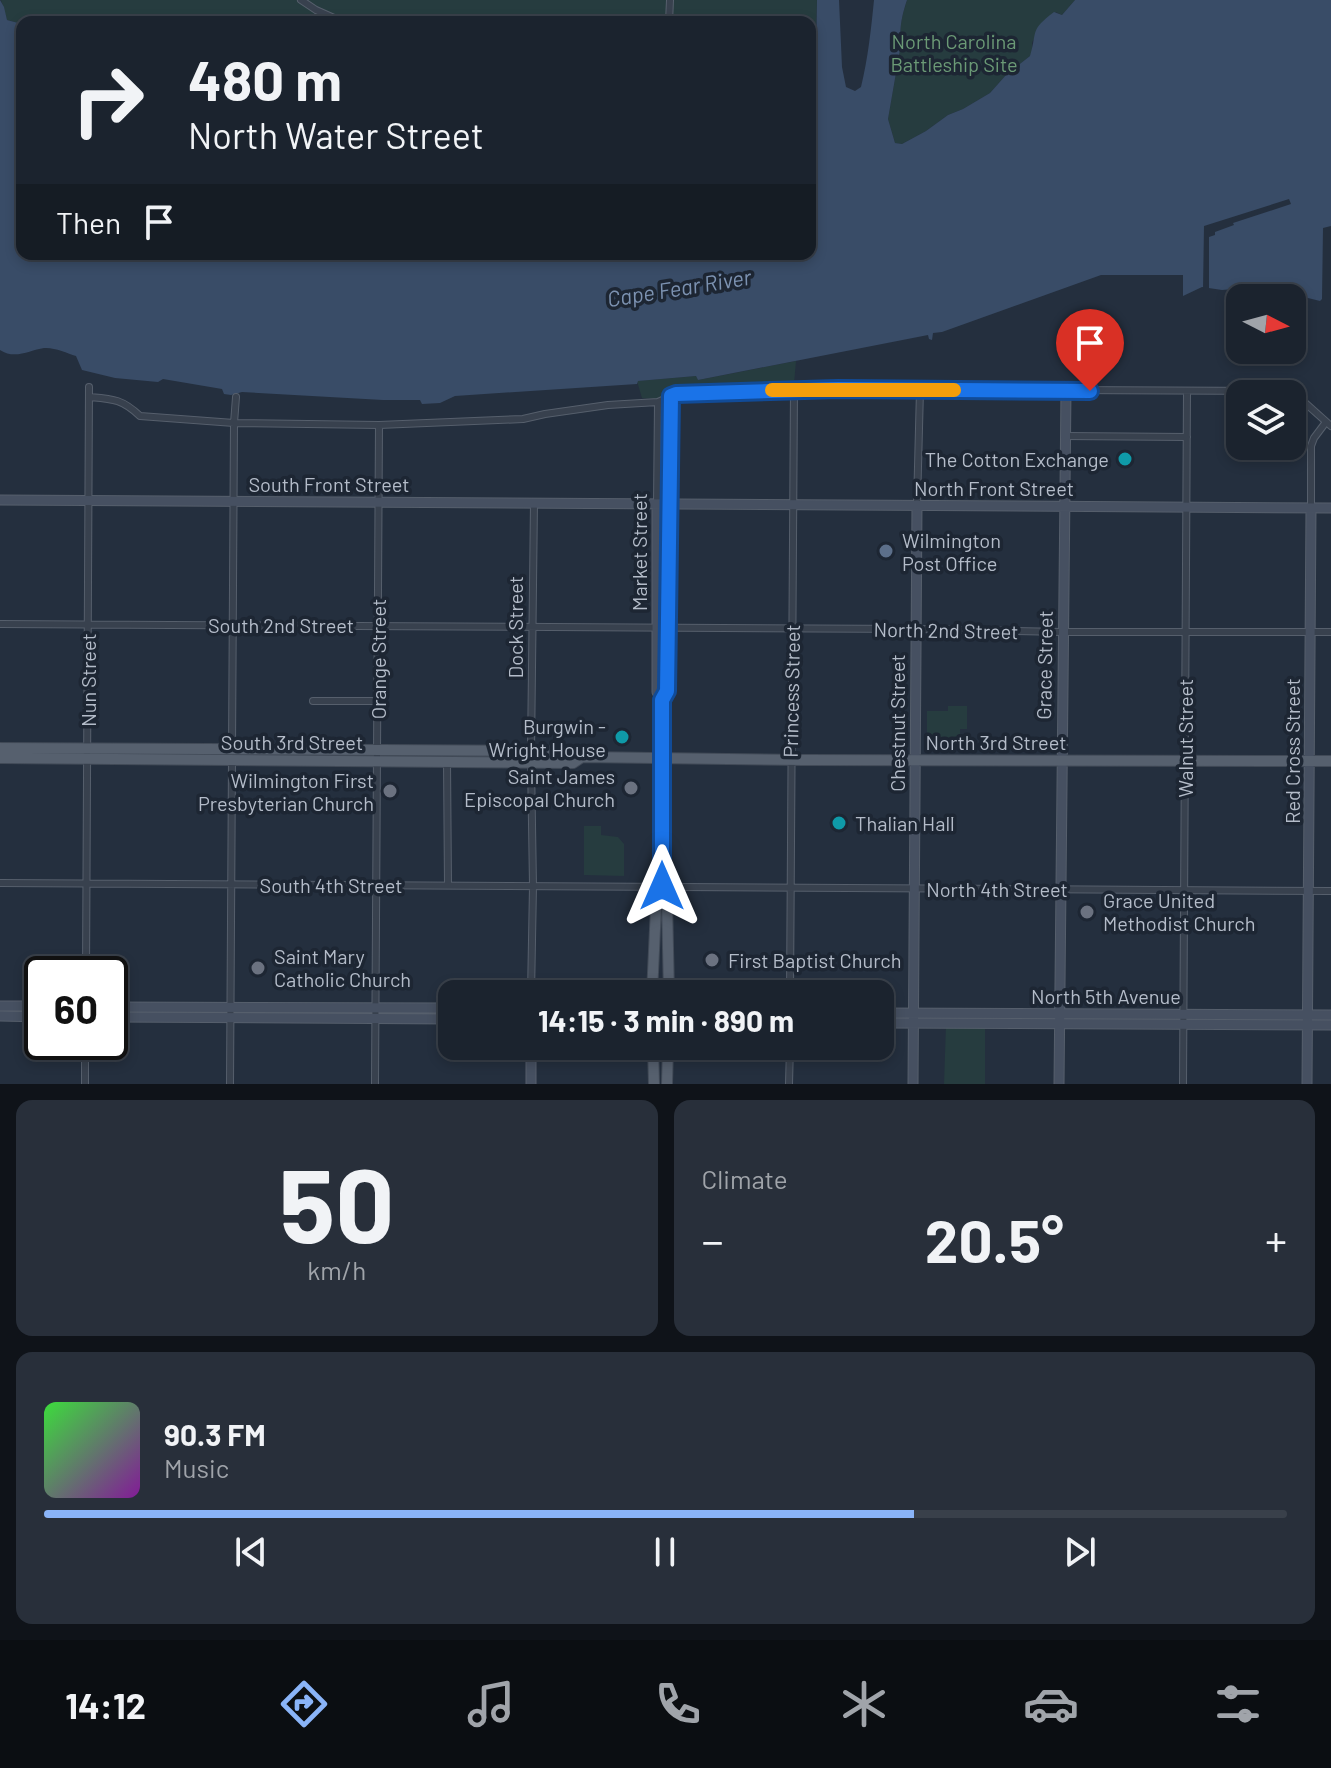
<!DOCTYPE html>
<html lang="en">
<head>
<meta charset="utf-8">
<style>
	:root { --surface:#1b232e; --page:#282f3a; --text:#f1f3f6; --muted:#a0a4aa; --line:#39404a; --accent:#8ab4f8 }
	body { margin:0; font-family:Barlow,sans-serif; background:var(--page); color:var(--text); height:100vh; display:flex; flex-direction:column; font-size:30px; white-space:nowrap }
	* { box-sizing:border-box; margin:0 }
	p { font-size:26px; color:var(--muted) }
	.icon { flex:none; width:44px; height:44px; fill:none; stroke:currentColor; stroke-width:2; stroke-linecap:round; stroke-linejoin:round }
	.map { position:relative; height:1084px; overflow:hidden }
	.drawer { display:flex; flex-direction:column; gap:16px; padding:16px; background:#0f1319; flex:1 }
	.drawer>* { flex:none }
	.guide { position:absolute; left:16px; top:16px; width:800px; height:244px; border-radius:16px; box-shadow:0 4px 12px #0003,0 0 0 2px var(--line); background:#1b232e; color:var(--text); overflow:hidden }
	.needle { width:52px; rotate:96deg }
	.controls { position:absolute; left:1226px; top:284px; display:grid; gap:16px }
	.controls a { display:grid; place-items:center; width:80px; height:80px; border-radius:16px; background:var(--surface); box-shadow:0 4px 12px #0003,0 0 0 2px var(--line); font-size:40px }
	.speed { position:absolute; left:24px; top:956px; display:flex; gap:16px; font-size:40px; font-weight:700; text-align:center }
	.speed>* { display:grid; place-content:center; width:104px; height:104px; border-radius:50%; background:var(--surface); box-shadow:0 4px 12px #0003,0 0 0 2px var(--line); line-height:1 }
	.speed .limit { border:4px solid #111; border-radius:12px; background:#fff; color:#111 }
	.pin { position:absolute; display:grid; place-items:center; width:68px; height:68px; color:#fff; margin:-82px -34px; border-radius:50% 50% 50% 0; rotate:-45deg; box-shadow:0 0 8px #0007 }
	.pin .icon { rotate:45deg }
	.me { position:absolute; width:88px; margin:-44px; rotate:0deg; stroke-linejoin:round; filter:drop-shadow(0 0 6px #0008) }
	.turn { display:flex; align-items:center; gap:28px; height:168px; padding:0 40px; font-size:36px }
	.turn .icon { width:104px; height:104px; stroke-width:2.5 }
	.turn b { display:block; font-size:56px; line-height:68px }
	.then { display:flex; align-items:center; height:76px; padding:0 40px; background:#0003; gap:16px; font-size:30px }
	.big { font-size:60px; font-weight:700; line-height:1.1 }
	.drawer .tile { flex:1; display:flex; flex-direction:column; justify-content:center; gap:12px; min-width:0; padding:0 28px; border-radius:16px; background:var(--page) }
	.drawer .dial { align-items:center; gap:0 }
	.dial b { font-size:104px; line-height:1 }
	.song { display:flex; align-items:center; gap:24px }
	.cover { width:96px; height:96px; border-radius:12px; background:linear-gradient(135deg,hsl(120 70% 55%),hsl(290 70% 35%)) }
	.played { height:8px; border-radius:4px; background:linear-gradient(90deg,var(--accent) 70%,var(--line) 70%) }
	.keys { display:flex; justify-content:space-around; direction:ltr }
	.heat { display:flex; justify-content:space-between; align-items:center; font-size:44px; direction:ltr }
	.drawer .tiles { flex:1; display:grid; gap:16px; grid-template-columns:1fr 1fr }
	.tile:last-child { grid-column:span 2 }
	.trip { position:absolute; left:438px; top:980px; width:456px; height:80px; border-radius:16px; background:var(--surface); box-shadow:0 4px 12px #0003,0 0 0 2px var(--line); font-weight:700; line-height:80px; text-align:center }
	.menu { display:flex; height:128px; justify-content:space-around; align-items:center; background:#0b0e12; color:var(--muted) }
	.menu .icon { width:56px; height:56px }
	.menu .on { color:var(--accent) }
	.menu b { font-size:36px; color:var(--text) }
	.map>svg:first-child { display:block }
</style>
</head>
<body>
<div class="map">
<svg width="1331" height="1084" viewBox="0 0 1331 1084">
	<rect width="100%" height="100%" fill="#242f3e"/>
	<path fill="#263c3f" d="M1 0H817L812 169 810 176V22H22V24L7 20Z
		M907 0H1075L1062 15 1056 12 1032 42V52L1030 56 1006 75 990 93 963 109 948 115 926 131 902 144 895 143 888 119 901 44C899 28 902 15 907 0Z
		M796 361 794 384 675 391 657 399 642 398 637 381 696 376 698 380Z
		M948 706H967V729H960V738H963V744H927V711H948Z
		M584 826H601V835L618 837 624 844V876L584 875Z
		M946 1025H985V1084H944Z"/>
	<path fill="#394c67" d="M0 0 4 7 7 20 22 24V254H810V176L813 159 811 155 815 111 817 0H839L842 67 846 87 855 91 861 87C868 58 871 30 874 0H907C902 15 899 28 901 44L888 119 895 143 902 144 926 131 948 115 963 109 990 93 1006 75 1030 56C1038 30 1029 31 1054 12L1062 15 1075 0H1331V226L1323 228 1322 299 1320 301 1296 295 1295 287 1268 286 1222 290 1202 287 1183 296V275H1101L942 332 933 333 932 340 929 339 928 335 698 380 696 376 638 381 637 384 455 396 440 403 422 404 420 400H383L242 392 231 395 224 394 222 389 163 379 158 382 115 378 82 370 76 356C67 353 54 347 44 348 30 350 15 360 0 350Z"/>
	<path fill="#242f3e" d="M1289 199 1291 204 1233 223 1234 225 1215 232V235L1209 237V291H1203L1204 226Z"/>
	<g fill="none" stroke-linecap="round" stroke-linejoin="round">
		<defs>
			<path id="street" d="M301 0 316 10 343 22
				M669 22 670 0
				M1292 395 1303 401 1331 426
				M89 397C113 399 122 399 140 416L234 423 379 425 523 419 545 414 608 405 658 402 676 394 757 390 854 389 1274 391 1289 394
				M1065 436 1187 437
				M657 504 658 402
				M669 504 671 396
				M917 505 920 390
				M1311 508V446L1314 438 1326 422
				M0 624 916 629 1062 632H1331
				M313 701H378
				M232 749 234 423 236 397
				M531 751 534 502
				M447 761 448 885
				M0 883 1331 891
				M86 974 89 387
				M531 994 533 886 531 762
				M790 994 794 389
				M85 1084V1042
				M230 1084 232 760
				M375 1084 379 425
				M789 1084 790 1046
				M1183 1084 1187 391"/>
			<path id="secondary" d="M0 500 1331 508
				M657 504V692L662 700
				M661 758 662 700 667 691 669 504
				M0 1006H42
				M110 1007 452 1008
				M880 1013 1331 1015
				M0 1016 42 1017
				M110 1017 452 1019
				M880 1023 1331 1025
				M531 1084V1046
				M913 1084 917 505
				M1059 1084 1066 390
				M1307 1084 1311 508"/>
			<path id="primary" d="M0 748 573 751 582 757 803 760 1331 761
				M0 758 573 763 582 757
				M661 758 662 886 667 902 669 994
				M652 994 656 907 657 895 662 886
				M653 1046 654 1084
				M667 1084 668 1046"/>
		</defs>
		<use href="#street" stroke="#565f6c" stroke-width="8"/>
		<use href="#secondary" stroke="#565f6c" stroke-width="11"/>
		<use href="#primary" stroke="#414a57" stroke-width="12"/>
		<use href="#street" stroke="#38414e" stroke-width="6"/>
		<use href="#secondary" stroke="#465061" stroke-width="9"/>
		<use href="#primary" stroke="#56606e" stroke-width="10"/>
	</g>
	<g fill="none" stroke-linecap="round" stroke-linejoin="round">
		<defs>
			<path id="route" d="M662 886V700L667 691 671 396 676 394 838 389 1090 391"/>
		</defs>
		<use href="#route" stroke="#114b97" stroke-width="20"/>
		<use href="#route" stroke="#1a73e8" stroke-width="14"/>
		<path stroke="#f59e0b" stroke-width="14" d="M772 390H954"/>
	</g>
	<g fill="#0f9aa8" stroke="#1d2633" stroke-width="3">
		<circle cx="1125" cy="459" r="8"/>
		<circle cx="622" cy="737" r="8"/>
		<circle cx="839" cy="823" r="8"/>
	</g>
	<circle fill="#5c6f8a" stroke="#1d2633" stroke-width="3" cx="886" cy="551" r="8"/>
	<g fill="#6b7280" stroke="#1d2633" stroke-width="3">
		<circle cx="631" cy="788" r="8"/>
		<circle cx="390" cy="791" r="8"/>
		<circle cx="1087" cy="912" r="8"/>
		<circle cx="712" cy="960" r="8"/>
		<circle cx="258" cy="968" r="8"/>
	</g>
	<g text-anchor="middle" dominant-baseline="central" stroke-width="7" stroke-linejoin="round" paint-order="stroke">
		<g font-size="20" fill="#6b9a76" stroke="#1d2633">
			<text x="954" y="41">North Carolina<tspan x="954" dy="23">Battleship Site</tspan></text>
		</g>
		<g font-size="20" fill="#b4bcc9" stroke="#1d2633" text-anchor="start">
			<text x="1109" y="459" text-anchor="end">The Cotton Exchange</text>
			<text x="902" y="540">Wilmington<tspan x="902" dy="23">Post Office</tspan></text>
			<text x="606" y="726" text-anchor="end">Burgwin -<tspan x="606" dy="23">Wright House</tspan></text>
			<text x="615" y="776" text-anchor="end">Saint James<tspan x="615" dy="23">Episcopal Church</tspan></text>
			<text x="374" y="780" text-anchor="end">Wilmington First<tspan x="374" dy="23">Presbyterian Church</tspan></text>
			<text x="855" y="823">Thalian Hall</text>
			<text x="1103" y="900">Grace United<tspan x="1103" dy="23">Methodist Church</tspan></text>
			<text x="274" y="956">Saint Mary<tspan x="274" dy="23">Catholic Church</tspan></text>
			<text x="728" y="960">First Baptist Church</text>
		</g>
		<g font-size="20" fill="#b4bcc9" stroke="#1d2633">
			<text x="329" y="484">South Front Street</text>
			<text x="994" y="488">North Front Street</text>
			<text transform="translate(639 552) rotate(-90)">Market Street</text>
			<text x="281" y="625">South 2nd Street</text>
			<text transform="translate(515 627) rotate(-90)">Dock Street</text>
			<text transform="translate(946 630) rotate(1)">North 2nd Street</text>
			<text transform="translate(378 659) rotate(-90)">Orange Street</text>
			<text transform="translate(1044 665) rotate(-89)">Grace Street</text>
			<text transform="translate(88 680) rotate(-90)">Nun Street</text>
			<text transform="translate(791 691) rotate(-89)">Princess Street</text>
			<text transform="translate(897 723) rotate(-90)">Chestnut Street</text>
			<text transform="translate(1185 738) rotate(-90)">Walnut Street</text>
			<text x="292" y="742">South 3rd Street</text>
			<text x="996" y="742">North 3rd Street</text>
			<text transform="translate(1292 751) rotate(-90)">Red Cross Street</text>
			<text x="331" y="885">South 4th Street</text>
			<text x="997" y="889">North 4th Street</text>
			<text x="1106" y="996">North 5th Avenue</text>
		</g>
		<g font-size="22" font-style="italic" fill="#7c92b1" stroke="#1d2633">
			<text transform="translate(679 287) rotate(-9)">Cape Fear River</text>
		</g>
	</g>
</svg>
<div class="controls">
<a><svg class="needle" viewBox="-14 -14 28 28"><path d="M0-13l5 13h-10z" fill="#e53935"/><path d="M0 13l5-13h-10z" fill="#a0a4aa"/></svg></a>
<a><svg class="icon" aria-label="layers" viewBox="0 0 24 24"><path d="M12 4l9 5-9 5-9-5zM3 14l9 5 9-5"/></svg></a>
</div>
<div class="speed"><div class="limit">60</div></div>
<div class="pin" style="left:1090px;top:391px;background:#d93025"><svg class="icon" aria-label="arrive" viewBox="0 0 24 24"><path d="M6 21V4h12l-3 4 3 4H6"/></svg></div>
<svg class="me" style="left:662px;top:886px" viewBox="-20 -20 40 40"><path d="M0-17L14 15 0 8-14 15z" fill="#1a73e8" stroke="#fff" stroke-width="4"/></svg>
<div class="trip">14:15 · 3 min · 890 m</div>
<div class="guide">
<div class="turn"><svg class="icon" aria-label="right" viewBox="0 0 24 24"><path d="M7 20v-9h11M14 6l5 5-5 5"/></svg><div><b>480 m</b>North Water Street</div></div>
<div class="then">Then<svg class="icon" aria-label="arrive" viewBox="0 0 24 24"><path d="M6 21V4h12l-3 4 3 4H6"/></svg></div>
</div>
</div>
<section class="drawer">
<div class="tiles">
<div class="tile dial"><b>50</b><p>km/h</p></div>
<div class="tile"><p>Climate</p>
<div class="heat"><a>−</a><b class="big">20.5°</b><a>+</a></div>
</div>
<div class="tile">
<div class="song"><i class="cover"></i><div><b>90.3 FM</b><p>Music</p></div></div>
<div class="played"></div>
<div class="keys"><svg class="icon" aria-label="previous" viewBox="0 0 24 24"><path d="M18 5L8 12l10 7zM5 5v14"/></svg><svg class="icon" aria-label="pause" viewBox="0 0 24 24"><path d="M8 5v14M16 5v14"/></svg><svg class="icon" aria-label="next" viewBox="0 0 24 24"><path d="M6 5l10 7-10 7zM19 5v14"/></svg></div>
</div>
</div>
</section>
<nav class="menu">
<b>14:12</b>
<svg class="icon on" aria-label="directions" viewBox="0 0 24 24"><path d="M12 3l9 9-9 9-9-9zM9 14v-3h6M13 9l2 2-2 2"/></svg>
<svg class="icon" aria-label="music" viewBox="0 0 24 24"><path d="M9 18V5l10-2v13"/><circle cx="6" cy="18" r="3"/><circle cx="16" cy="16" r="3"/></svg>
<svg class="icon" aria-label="phone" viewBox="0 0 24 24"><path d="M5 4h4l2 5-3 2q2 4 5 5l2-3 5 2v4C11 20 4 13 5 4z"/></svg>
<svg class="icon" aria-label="climate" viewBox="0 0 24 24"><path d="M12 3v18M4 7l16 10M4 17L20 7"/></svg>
<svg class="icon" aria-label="car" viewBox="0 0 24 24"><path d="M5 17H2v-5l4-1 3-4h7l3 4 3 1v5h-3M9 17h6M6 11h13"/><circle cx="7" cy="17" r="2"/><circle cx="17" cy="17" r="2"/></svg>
<svg class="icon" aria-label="filters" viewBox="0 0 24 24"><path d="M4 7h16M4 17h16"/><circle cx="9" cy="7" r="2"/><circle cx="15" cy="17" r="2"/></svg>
</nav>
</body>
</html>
